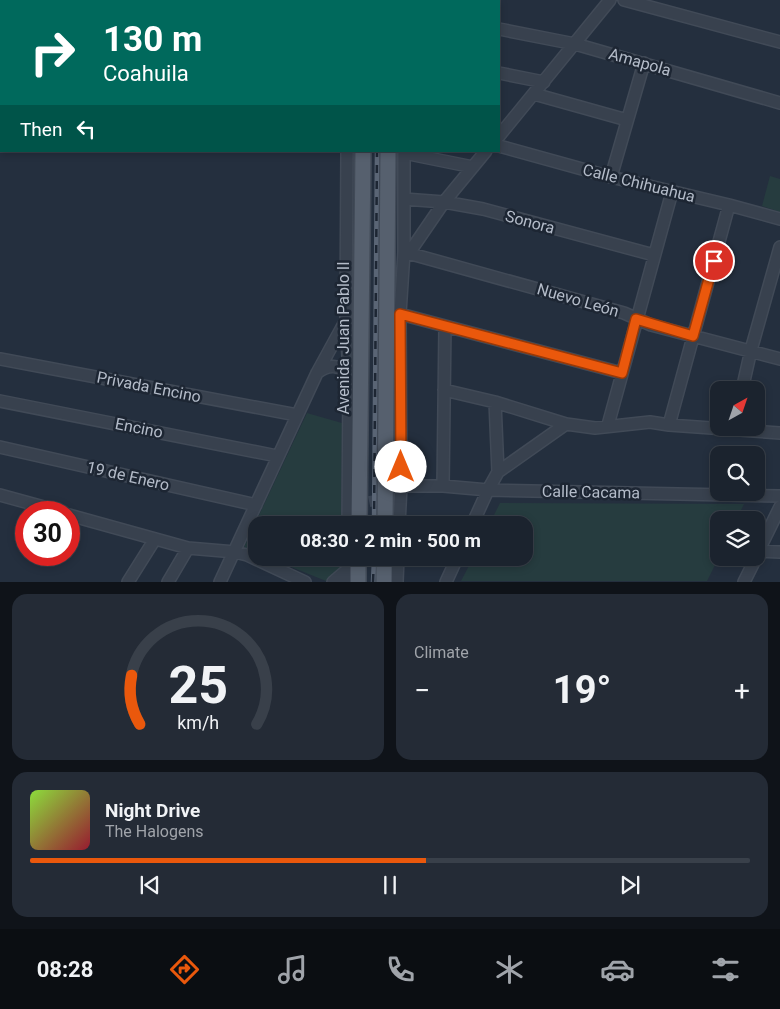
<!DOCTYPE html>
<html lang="en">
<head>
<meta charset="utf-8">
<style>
	:root { --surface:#1b232e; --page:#242b36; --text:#f1f3f6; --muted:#a0a4aa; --line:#39404a; --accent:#ea580c }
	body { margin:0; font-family:Roboto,sans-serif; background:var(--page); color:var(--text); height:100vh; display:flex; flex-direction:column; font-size:19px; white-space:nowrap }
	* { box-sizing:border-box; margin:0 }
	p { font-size:16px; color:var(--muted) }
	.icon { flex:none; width:28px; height:28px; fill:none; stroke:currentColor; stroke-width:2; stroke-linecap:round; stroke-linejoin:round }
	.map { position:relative; height:582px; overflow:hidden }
	.panel { display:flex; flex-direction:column; gap:12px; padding:12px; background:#0f1319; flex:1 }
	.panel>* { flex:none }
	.banner { position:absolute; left:0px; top:0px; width:500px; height:152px; box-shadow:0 2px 8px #0003,0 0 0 1px var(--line); background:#00695c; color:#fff; overflow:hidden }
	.needle { width:32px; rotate:40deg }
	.tools { position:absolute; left:710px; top:381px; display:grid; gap:10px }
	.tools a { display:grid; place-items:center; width:55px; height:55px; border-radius:10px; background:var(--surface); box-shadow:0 2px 8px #0003,0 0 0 1px var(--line); font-size:25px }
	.speed { position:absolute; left:15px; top:501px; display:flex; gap:10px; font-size:25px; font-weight:700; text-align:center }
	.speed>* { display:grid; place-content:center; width:65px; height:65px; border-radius:50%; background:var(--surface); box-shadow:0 2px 8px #0003,0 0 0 1px var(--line); line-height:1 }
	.speed .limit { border:8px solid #d22; background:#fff; color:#111 }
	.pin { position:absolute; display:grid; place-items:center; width:42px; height:42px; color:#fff; margin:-21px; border:2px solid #fff; border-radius:50%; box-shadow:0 1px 5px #0007 }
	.me { position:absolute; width:55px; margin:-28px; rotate:0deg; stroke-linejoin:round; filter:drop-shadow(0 0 4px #0008) }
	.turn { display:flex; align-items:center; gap:18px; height:105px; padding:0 20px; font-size:22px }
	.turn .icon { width:65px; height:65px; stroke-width:2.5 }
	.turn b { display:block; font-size:35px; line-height:42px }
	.then { display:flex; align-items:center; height:48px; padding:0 20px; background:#0003; gap:10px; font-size:19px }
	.big { font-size:38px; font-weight:700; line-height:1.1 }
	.panel .tile { flex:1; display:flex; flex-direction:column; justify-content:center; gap:8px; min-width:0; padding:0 18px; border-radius:15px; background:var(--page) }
	.panel .dial { align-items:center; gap:0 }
	.dial svg { height:130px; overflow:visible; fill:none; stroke:var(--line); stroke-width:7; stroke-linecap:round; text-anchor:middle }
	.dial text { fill:var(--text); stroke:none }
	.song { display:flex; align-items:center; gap:15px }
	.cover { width:60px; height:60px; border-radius:8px; background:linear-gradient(135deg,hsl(90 70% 55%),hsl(350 70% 35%)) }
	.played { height:5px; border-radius:2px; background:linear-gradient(90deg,var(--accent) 55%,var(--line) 55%) }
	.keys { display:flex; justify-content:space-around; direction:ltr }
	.heat { display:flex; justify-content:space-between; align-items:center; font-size:28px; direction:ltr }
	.panel .tiles { flex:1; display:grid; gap:12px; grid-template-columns:1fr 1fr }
	.tile:last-child { grid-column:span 2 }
	.trip { position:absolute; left:248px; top:516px; width:285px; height:50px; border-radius:15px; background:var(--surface); box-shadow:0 2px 8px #0003,0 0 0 1px var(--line); font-weight:700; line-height:50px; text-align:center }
	.menu { display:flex; height:80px; justify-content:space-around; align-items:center; background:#0b0e12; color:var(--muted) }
	.menu .icon { width:35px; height:35px }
	.menu .active { color:var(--accent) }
	.menu b { font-size:22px; color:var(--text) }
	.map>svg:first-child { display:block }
</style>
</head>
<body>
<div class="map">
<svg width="780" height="582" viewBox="0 0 780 582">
	<rect width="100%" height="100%" fill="#242f3e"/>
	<path fill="#263c3f" d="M770 176 780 179V212L762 206Z
		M307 413 342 423 341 525H256V552L244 547Z
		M500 503 744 504 736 520H719V557L707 581H461L473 558H524V525H489Z
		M269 558H341V570L326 581Z"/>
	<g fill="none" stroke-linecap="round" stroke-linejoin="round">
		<path stroke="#3a4453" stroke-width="11" stroke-dasharray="11 5.5" stroke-linecap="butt" d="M353 505 391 497"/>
		<defs>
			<path id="minor" d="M624 0 780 42
				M23 1V0
				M401 1V0
				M499 29 575 44 780 103
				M0 46 1 44
				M499 73 544 82
				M534 94 627 120
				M499 136 610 0
				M499 146 611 177 729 205 780 219
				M347 151 346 320 349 375 348 525
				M404 153 473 167
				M611 177 644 63
				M404 199 444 202 483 209 654 255
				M404 252 624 313 651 325 780 359
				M409 253 444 202 486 151
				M400 314 622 373
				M0 359 297 415
				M317 373C328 364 339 364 349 375
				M444 390 495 402 566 424 595 428 650 422 669 425 780 433
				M742 390 751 350 780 247
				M0 401 277 456
				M608 425 672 192
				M669 425 729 205
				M0 447 256 505
				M498 472 566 424
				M401 486H443L488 490 780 496
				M443 486 445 326
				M0 495 62 512
				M69 515 188 548 235 552 247 555 305 582
				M399 525 401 486 400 314 404 252V151
				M472 525 488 490 498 472 495 402
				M759 551 780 552
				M756 556 780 507
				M128 582 155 539
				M168 582 188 548
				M220 582 317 373 346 320
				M333 582 347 570
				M347 582V558
				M397 582 398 558
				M446 582 457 558
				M744 582 756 558"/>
			<path id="major" d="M350 1 351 0
				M364 1V0
				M389 1V0
				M359 525 363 151
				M385 525 388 151
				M358 582V558
				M384 582V558"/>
		</defs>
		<use href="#minor" stroke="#414a57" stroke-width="14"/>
		<use href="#major" stroke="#414a57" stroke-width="18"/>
		<use href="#minor" stroke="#38414e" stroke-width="11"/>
		<use href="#major" stroke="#56606e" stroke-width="15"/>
		<defs>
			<path id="rail" d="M379 1V0
				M374 525 377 151
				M373 582 374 558"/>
		</defs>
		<use href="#rail" stroke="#5a6575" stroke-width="4.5"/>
		<use href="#rail" stroke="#1d2633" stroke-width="2.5" stroke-dasharray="8" stroke-linecap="butt"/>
	</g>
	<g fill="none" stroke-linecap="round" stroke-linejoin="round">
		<defs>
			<path id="route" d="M401 467 400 314 622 373 636 319 693 336 714 261"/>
		</defs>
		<use href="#route" stroke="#983908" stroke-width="12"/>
		<use href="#route" stroke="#ea580c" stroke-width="9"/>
	</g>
	<g text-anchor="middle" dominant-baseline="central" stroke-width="5" stroke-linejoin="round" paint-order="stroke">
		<g font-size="16" fill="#b4bcc9" stroke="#1d2633">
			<text transform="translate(640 62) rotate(16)">Amapola</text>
			<text transform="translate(639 183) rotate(14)">Calle Chihuahua</text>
			<text transform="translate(530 222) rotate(15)">Sonora</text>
			<text transform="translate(578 300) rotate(16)">Nuevo León</text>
			<text transform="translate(343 338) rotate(-90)">Avenida Juan Pablo II</text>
			<text transform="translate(149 387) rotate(11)">Privada Encino</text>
			<text transform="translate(139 428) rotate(11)">Encino</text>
			<text transform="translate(128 476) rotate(13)">19 de Enero</text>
			<text transform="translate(591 492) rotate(1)">Calle Cacama</text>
		</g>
	</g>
</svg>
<div class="tools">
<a><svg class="needle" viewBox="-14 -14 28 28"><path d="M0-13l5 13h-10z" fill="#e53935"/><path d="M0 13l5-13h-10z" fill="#a0a4aa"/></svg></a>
<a><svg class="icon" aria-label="search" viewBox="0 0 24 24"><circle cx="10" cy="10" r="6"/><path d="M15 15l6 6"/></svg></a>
<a><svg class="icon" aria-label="layers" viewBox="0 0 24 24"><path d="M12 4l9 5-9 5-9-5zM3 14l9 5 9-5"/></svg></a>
</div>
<div class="speed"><div class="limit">30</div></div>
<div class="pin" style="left:714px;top:261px;background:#d93025"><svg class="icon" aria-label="arrive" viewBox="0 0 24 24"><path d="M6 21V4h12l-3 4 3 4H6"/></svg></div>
<svg class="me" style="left:401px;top:467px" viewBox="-20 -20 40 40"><circle r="19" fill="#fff"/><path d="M0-13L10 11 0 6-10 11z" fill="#ea580c"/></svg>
<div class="trip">08:30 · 2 min · 500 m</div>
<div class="banner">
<div class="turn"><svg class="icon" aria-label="right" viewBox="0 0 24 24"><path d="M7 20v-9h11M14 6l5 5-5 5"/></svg><div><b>130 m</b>Coahuila</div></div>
<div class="then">Then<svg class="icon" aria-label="left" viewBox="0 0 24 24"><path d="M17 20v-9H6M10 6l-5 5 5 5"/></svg></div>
</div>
</div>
<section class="panel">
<div class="tiles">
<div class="tile dial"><svg viewBox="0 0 100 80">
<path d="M14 69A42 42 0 1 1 86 69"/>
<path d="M14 69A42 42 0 0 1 9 39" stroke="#ea580c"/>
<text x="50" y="56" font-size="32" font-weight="700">25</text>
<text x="50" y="72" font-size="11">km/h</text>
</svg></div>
<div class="tile"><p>Climate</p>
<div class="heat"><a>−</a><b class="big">19°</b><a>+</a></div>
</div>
<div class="tile">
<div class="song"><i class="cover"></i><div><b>Night Drive</b><p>The Halogens</p></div></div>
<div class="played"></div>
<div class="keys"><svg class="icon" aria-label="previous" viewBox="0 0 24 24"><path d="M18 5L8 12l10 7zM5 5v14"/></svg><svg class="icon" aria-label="pause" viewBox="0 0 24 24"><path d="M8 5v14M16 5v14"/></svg><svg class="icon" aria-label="next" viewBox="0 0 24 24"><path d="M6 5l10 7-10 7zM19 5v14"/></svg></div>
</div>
</div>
</section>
<nav class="menu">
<b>08:28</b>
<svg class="icon active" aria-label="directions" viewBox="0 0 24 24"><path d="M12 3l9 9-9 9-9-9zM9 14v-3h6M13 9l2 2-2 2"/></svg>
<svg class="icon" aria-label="music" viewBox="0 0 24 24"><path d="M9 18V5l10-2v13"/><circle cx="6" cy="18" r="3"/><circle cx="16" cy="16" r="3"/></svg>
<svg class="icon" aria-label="phone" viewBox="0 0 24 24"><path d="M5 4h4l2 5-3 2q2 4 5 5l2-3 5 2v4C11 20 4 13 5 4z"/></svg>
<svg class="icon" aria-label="climate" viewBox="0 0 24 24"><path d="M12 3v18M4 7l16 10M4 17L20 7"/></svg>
<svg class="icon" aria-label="car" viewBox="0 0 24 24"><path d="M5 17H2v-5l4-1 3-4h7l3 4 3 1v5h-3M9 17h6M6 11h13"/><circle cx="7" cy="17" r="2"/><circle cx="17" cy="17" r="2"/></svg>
<svg class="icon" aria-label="filters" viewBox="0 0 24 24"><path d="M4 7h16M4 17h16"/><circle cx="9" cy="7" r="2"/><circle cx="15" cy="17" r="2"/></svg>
</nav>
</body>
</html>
